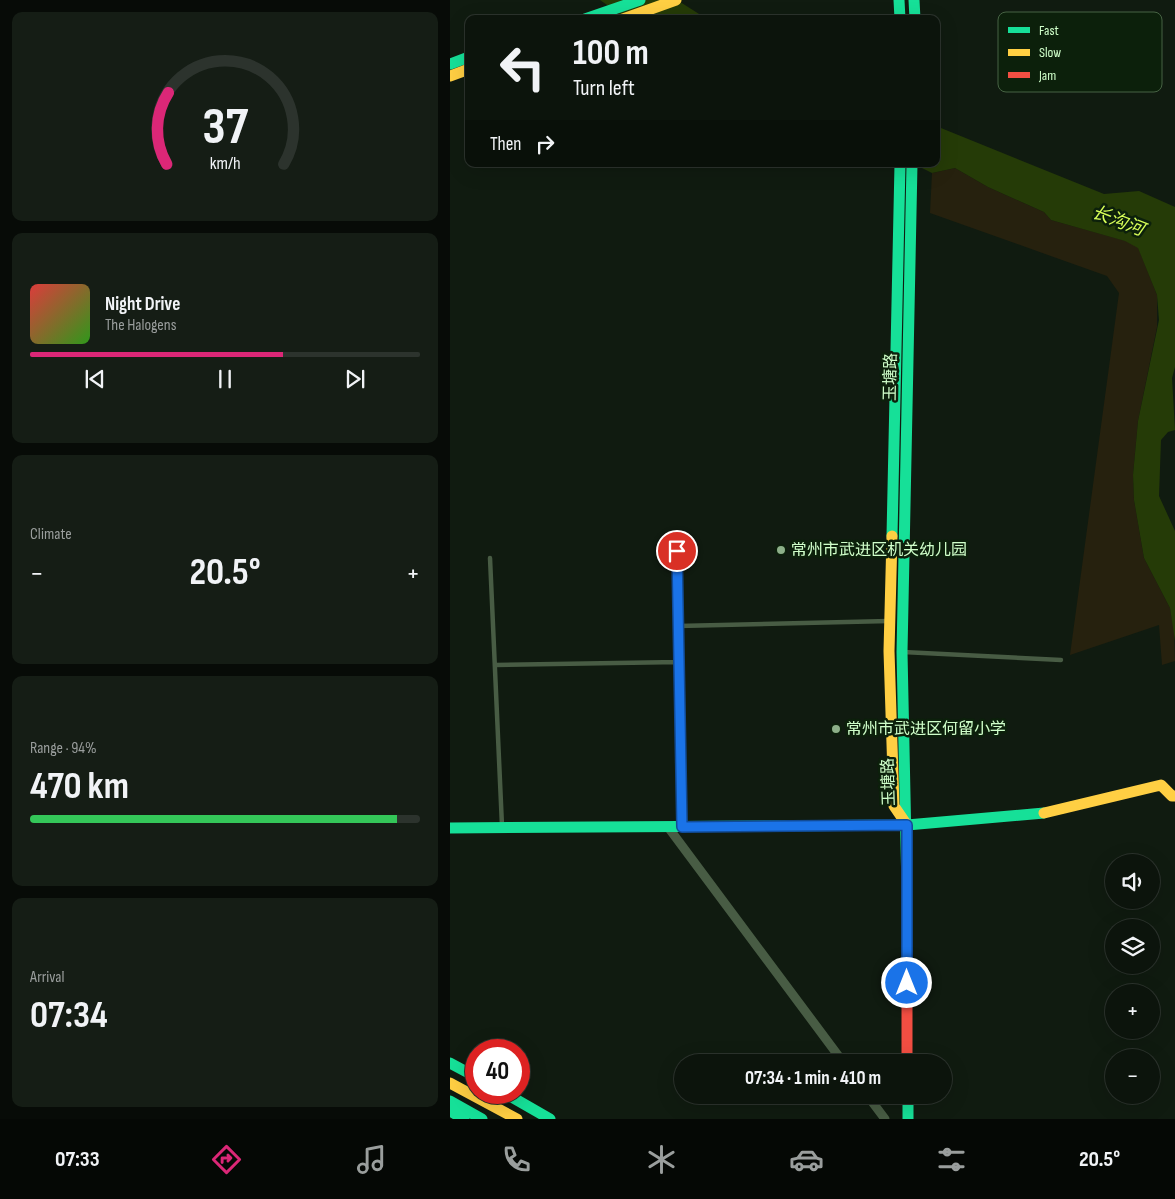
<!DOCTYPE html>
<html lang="en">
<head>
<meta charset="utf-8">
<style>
	:root { --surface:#0c140c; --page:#151d15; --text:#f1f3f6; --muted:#9a9e9d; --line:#2c332d; --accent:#db2777 }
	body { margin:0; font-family:"Sofia Sans Condensed","Noto Sans SC",sans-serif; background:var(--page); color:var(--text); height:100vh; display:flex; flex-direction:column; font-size:19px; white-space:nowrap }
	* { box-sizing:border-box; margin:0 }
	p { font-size:16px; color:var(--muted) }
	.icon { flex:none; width:28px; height:28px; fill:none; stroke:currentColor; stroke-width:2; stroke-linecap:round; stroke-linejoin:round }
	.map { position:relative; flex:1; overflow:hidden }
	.drawer { display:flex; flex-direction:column; gap:12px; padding:12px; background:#070b07; width:450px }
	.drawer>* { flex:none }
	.top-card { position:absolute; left:15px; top:15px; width:475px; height:152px; border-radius:10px; box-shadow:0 5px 20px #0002,0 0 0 1px var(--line); background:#0c140c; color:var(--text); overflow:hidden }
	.fabs { position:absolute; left:655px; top:854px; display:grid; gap:10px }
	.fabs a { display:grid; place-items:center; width:55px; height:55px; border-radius:50%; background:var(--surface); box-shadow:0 5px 20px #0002,0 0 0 1px var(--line); font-size:25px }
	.speed { position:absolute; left:15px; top:1039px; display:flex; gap:10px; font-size:25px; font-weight:700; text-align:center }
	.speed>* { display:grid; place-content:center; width:65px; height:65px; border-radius:50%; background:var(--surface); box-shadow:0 5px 20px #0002,0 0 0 1px var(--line); line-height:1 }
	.speed .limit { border:8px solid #d22; background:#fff; color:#111 }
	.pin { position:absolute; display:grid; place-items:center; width:42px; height:42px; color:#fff; margin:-21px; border:2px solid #fff; border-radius:50%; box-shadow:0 1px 5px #0007 }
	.me { position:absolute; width:55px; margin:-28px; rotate:0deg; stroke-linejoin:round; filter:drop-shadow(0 0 4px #0008) }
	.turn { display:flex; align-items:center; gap:18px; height:105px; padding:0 25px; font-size:22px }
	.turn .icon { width:65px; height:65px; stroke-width:2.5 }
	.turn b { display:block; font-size:35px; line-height:42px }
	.then { display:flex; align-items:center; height:48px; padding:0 25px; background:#0003; gap:10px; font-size:19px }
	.big { font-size:38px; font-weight:700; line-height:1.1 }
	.drawer .card { flex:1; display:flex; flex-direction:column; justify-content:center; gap:8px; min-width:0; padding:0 18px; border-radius:10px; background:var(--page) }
	.drawer .dial { align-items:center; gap:0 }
	.dial svg { height:130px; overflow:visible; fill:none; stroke:var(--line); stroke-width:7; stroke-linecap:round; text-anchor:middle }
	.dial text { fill:var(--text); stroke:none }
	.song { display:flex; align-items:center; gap:15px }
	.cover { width:60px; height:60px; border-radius:8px; background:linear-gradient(135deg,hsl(0 70% 55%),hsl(110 70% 35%)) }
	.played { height:5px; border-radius:2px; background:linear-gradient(90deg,var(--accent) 65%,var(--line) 65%) }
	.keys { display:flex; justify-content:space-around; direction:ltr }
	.heat { display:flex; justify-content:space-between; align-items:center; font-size:28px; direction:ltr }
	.charge { height:8px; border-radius:4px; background:linear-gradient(90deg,#34c759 94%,var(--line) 0) }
	.trip { position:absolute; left:224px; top:1054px; width:278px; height:50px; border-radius:25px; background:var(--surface); box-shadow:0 5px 20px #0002,0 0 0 1px var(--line); font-weight:700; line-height:50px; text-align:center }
	.tab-bar { display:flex; height:80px; justify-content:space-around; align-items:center; background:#050805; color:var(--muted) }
	.tab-bar .icon { width:35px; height:35px }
	.tab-bar .current { color:var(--accent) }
	.tab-bar b { font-size:22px; color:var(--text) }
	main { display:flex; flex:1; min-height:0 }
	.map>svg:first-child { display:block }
</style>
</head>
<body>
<main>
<section class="drawer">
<div class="card dial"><svg viewBox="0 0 100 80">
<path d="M14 69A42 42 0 1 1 86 69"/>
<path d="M14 69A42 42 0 0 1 15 25" stroke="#db2777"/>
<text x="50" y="56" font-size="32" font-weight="700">37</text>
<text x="50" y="72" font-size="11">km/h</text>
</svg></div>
<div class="card">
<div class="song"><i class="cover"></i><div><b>Night Drive</b><p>The Halogens</p></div></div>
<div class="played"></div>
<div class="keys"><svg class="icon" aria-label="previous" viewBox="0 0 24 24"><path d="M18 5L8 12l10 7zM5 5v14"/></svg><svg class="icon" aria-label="pause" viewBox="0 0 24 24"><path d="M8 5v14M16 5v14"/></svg><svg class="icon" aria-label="next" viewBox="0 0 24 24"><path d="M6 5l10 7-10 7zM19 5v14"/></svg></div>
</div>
<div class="card"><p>Climate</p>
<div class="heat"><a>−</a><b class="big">20.5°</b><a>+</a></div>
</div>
<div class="card"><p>Range · 94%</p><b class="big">470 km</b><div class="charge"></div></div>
<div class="card"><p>Arrival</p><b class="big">07:34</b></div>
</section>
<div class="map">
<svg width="725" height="1119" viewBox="0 0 725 1119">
	<rect width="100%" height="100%" fill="#101b10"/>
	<path fill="#26210e" d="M505 168 538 187 594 212 601 220 676 241 688 247 707 295V327L688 421 683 475 684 500 694 558 720 608 724 629 725 661 712 665 709 625 620 655 669 293 657 276 480 213 482 173Z"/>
	<path fill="#253b07" d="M150 0H227L257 19H177Z
		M486 126 654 194 689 191 725 207V367L722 378 725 430 718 432 711 440 709 496 725 531V641L720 608 694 558 684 500 683 475 688 421 709 320 707 295 688 248 675 241 601 220 594 212 538 187 505 168 482 173 464 164H486Z"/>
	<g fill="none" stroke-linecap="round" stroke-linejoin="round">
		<path stroke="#485c44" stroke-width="4.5" d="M227 533 231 825
			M40 558 52 826
			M228 626 439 621
			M453 652 611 660
			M45 665 229 662"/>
		<path stroke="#485c44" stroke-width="9" d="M218 827 393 1062
			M417 1095 435 1119"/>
		<path stroke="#16e098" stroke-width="11" d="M449 0 450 19
			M464 0 465 19
			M135 19 190 0
			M0 64 19 57
			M442 536 450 164
			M0 828 457 825 594 813
			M457 891 452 652 462 164
			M0 1063 26 1077
			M53 1092 100 1119
			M458 1095V1119
			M0 1101 32 1119
			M0 1111 14 1119"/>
		<path stroke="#ffcf43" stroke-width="11" d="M173 19 226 0
			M0 76 19 69
			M442 536 439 651 444 806 457 825
			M594 813 711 785 722 796H725
			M0 1083 67 1119"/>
		<path stroke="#f24e42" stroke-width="11" d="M457 891V1062"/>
	</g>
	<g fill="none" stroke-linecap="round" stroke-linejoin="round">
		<defs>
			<path id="route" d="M227 551 232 827 457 825V983"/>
		</defs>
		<use href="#route" stroke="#114b97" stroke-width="12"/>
		<use href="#route" stroke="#1a73e8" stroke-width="9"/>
	</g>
	<g fill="#8daf89" stroke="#0c200b" stroke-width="2">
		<circle cx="331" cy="550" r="5"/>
		<circle cx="386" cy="729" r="5"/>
	</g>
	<g text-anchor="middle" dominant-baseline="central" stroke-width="5" stroke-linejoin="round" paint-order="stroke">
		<g font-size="16" fill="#d0ffca" stroke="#0c200b">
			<text transform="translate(441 377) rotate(-89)">玉塘路</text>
			<text transform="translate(439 782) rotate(-92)">玉塘路</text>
		</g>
		<g font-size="16" fill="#d0ffca" stroke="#0c200b" text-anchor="start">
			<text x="341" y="550">常州市武进区机关幼儿园</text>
			<text x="396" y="729">常州市武进区何留小学</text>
		</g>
		<g font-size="18" font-style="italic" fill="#d8ff58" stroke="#0c200b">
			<text transform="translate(668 221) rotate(21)">长沟河</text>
		</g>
	</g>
	<rect x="548" y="12" width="164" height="80" rx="8" fill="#0c200b" stroke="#476344" stroke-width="1"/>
	<rect x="558" y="27" width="22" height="6" fill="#16e098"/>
	<rect x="558" y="49" width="22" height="7" fill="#ffcf43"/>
	<rect x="558" y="72" width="22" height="6" fill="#f24e42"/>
	<g font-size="14" fill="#d0ffca">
		<text x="589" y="35">Fast</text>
		<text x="589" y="57">Slow</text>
		<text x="589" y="80">Jam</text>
	</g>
</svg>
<div class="fabs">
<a><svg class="icon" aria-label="sound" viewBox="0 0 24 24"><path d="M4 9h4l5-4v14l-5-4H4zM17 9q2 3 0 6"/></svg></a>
<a><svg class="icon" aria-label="layers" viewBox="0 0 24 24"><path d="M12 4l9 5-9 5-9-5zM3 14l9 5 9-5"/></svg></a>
<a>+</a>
<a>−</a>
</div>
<div class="speed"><div class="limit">40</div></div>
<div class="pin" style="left:227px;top:551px;background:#d93025"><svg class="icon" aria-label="arrive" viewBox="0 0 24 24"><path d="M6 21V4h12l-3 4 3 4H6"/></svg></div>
<svg class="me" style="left:457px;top:983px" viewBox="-20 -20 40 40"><circle r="17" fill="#1a73e8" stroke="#fff" stroke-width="3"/><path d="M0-11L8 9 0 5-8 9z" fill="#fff"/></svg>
<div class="trip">07:34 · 1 min · 410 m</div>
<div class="top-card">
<div class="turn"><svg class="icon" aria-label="left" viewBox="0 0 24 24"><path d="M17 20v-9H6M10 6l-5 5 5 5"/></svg><div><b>100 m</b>Turn left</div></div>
<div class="then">Then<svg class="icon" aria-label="right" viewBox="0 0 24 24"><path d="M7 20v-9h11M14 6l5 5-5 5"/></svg></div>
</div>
</div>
</main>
<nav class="tab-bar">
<b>07:33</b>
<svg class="icon current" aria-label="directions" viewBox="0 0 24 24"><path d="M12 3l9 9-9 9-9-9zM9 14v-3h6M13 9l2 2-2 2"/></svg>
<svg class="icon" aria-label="music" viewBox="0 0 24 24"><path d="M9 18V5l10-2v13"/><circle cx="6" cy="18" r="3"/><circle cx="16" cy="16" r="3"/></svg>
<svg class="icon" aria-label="phone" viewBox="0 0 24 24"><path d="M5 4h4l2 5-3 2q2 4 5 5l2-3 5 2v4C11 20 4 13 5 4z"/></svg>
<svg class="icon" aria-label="climate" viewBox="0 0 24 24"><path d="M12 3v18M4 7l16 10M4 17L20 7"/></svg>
<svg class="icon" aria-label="car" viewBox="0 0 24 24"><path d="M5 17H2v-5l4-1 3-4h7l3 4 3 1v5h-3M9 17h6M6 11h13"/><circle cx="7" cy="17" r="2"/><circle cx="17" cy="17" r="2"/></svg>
<svg class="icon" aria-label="filters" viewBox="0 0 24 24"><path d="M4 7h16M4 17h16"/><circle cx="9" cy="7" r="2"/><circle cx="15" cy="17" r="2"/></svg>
<b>20.5°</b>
</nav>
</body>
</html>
